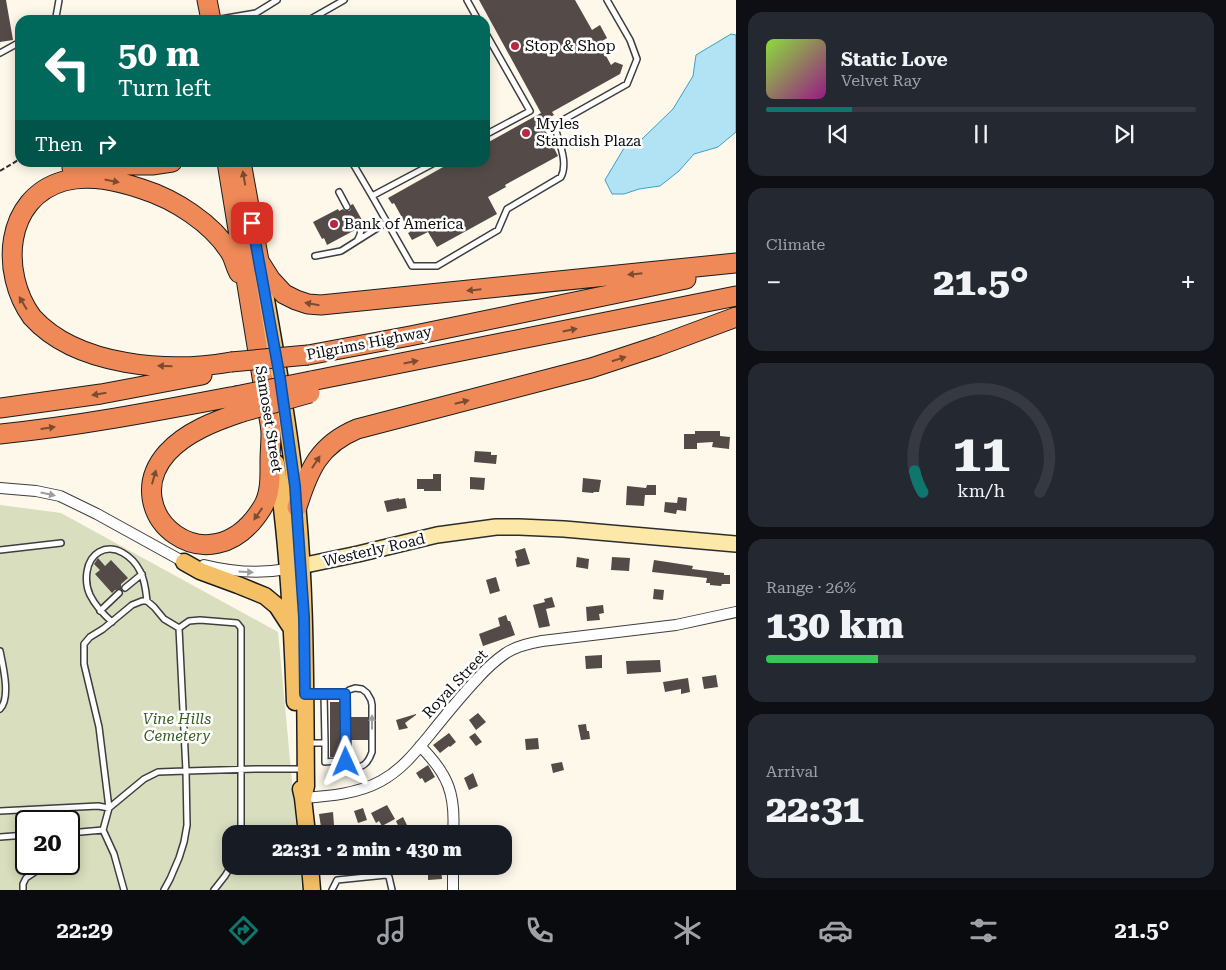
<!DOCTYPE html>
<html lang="en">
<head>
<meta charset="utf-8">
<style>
	:root { --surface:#171b24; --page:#242831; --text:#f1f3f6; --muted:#9ea1a6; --line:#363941; --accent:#0f766e }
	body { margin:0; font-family:"Roboto Serif",serif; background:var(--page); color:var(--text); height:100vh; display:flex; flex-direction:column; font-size:19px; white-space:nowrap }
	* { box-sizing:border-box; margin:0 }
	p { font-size:16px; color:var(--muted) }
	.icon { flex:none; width:28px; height:28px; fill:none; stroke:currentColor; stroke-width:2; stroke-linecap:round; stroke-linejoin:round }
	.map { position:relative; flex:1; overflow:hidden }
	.side { display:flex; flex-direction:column; gap:12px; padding:12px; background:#0d0f14; width:490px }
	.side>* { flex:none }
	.guide { position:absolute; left:15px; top:15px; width:475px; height:152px; border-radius:15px; box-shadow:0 2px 12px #0003; background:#00695c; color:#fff; overflow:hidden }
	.speed { position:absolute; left:15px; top:810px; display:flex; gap:10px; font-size:25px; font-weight:700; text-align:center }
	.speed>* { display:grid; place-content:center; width:65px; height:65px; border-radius:50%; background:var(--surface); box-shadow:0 2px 12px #0003; line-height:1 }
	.speed .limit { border:2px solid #111; border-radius:8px; background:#fff; color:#111 }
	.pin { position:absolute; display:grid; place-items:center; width:42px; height:42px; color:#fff; margin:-21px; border-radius:10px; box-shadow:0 2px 8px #0006 }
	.me { position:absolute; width:55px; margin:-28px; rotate:359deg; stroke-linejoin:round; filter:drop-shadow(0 0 4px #0008) }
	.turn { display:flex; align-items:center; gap:18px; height:105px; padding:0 20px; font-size:22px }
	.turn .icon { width:65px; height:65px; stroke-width:2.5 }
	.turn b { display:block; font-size:35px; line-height:42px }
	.then { display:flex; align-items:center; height:48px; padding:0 20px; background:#0003; gap:10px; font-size:19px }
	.big { font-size:38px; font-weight:800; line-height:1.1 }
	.side .tile { flex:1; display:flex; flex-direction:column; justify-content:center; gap:8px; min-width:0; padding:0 18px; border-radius:15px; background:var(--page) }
	.side .dial { align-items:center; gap:0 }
	.dial svg { height:130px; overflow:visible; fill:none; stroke:var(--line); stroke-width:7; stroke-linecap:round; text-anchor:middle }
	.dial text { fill:var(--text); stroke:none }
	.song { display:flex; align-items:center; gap:15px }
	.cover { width:60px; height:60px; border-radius:8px; background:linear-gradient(135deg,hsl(90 70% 55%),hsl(310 70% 35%)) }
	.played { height:5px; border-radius:2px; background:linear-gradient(90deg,var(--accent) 20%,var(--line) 20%) }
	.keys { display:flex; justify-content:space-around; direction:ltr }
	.heat { display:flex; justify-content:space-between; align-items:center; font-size:28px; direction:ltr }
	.charge { height:8px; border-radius:4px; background:linear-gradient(90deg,#34c759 26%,var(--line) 0) }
	.trip { position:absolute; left:222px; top:825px; width:290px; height:50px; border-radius:15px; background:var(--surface); box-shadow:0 2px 12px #0003; font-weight:800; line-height:50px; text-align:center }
	.menu { display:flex; height:80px; justify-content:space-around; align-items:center; background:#090b0e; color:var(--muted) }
	.menu .icon { width:35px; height:35px }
	.menu .selected { color:var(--accent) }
	.menu b { font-size:22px; color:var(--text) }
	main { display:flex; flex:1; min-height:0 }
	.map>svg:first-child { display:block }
</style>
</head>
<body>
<main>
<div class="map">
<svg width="736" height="890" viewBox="0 0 736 890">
	<rect width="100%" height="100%" fill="#fef8eb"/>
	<path fill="#d8debe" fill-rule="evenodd" d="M0 505 61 513 278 632 297 834H231V866H300L302 890H0ZM26 821H69V864H26Z"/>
	<path fill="#b1e3f4" stroke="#3ba1c8" d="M731 34 736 35V132L718 147 694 154 679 171 660 186 639 189 624 194H612L605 180 630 138 642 139 673 109 693 76 696 55Z"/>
	<path fill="#544b48" d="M0 0H6L13 40 0 42Z
		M479 0H575L592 30 600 25 607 38 599 43 611 65 615 62 623 65 620 74 552 112 554 115 541 122 558 156 505 185 506 187 488 197 497 214 437 247 428 232 412 240 408 233 410 232 394 203 392 204 388 198 452 162H485V144L541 113Z
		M353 204 362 220 357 219 354 220 353 225 355 230 327 245 324 238 322 239 313 222 338 209 339 211 343 209 345 211H349L351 209V205Z
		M695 431H720V436L730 437 729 449 712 447 713 442 697 443V449H684V434H695Z
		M475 451 491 452V455H497L496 464 474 462Z
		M433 474H441V491H424V489H417V479H433Z
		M470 477 485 478 484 490 470 489Z
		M583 478 601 480 599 492H594L593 493 582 492Z
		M647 485H656V495H645L644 506 626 505 627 486 646 488Z
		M678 497 687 498 686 511 677 510 676 514 664 512 665 502 677 503Z
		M399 498V499L405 498 407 508 387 512 384 501Z
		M525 548 530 564 517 567 515 559 517 558 515 551Z
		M577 557 589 559 588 569 576 567Z
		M612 557 630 558 629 571 611 570Z
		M98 558 105 566 111 560 128 578 121 584V589L115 590 112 593 95 574 100 570 94 564Z
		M654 560 693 566 692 569 724 573V575H730V584H722L721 586 710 585V583H706L707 578 652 572Z
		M496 577 500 591 490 594 486 580Z
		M654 589 664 590 663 600 653 599Z
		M552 597 555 607 546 609 550 626 539 628 533 605 545 602 544 599Z
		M603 605 604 613 599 614 600 620 587 621 586 607Z
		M506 615 508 621H510L515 635 483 646 479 634 500 626 498 618Z
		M602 655V668L586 669 585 656Z
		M660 660 661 672 627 674 626 661Z
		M716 675 718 687 704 689 702 677Z
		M688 678 690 692 681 694V689L665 692 663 682Z
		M330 702H341L342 757H330Z
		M478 713 486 722 476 730 469 720Z
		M416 714V715L405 723 408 728 399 730 396 720Z
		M350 717H368V740H350Z
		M586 724 587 731H589L590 739 581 740 578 725Z
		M449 733 456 742 450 747 449 746 440 753 433 745Z
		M475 733 482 742 476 746 469 737Z
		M538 738 539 749 526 750 525 739Z
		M562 762 564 770 553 773 551 764Z
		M428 765 435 777 425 783 422 778 420 779 416 773Z
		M473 773 478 786 469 790 464 778Z
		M387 805 395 819 382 826 379 821 376 823 371 813Z
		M363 808 367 820 358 823 354 811Z
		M333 812 334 825 321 827 319 814Z
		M403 817 409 829 401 832 396 821Z
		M428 866H441L442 879 428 880Z"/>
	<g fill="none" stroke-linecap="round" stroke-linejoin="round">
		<defs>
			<path id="lane" d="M467 0 478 20
				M53 20 56 17 59 0
				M215 20 256 13 277 0
				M309 20 344 0
				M485 32 530 111 485 135
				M0 53 20 42
				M352 162 372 196 436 162
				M339 192 347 207
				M372 196 412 266H437L498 230 507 209 561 177C568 163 560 145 556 131L563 120 627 84 637 59 630 40 607 0
				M357 223C361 229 362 233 358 239
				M315 256 341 251 387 222
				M0 550 61 543
				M125 588 142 574
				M100 611 119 593
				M112 622C103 614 95 605 90 595 84 582 85 560 99 552 115 543 133 557 140 571 145 580 146 591 147 601
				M0 651C3 666 11 698 0 709
				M308 694H345L349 690 355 688 362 689 367 693 371 700 372 705V752C369 761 363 770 352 766 350 765 348 762 345 762 340 760 331 762 325 762V743H309
				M324 694 325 743
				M345 694 346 762
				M0 811 98 806 109 808 99 727 84 664V644L90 637 103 629 132 605 142 601H147L154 607 164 619 179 628 189 621 200 620 237 623 241 628V834
				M103 830 109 808 144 779 158 772 186 771 179 628
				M69 833 103 830 114 854 124 890
				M0 837 26 835
				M23 890V884L26 878 47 864
				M164 890 170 879 179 858 184 842 187 825 186 771 255 769H300
				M214 890 225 876 231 866
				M332 890 337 880 386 875 389 877 392 890"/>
			<path id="street" d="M0 488 36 491 60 496 97 514 184 562 189 563
				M204 565C232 572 259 574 287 569
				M420 746C448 774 456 794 453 834
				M303 798C330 796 357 794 381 781 401 770 414 754 428 737 444 717 460 697 478 678 486 669 496 660 506 653 517 646 530 643 542 641L676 625 736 612
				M453 866V890"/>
			<path id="secondary" d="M291 568 358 554 437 535 496 527H519L564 529 736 544"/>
			<path id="primary" d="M260 264C272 337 287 410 295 484 306 584 305 685 306 786L303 798
				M276 463C288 542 292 622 295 702
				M184 562 200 571 238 585 265 596 277 606 290 626
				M301 789 303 798 307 834
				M310 866 312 890"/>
			<path id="highway" d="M207 0 211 20
				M227 162C238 226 248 289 258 352 261 371 264 390 267 408 269 417 271 426 271 434 271 443 270 452 270 461 270 477 271 494 262 508 210 592 114 513 167 453 186 432 215 421 242 412
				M241 162 259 261 271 280 284 294 296 300 308 304 321 305 736 263
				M72 168 102 165H152L172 162
				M308 355 410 336 686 279
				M231 362C170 373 77 367 32 317 0 273 4 198 64 181 90 174 118 181 142 189 174 199 212 223 230 252 234 258 235 266 239 273
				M311 381 736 296
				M0 408 101 394 202 375
				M0 434C79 426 157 411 236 396
				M297 507C309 469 319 445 357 429L591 368 658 346 736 317"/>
		</defs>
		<use href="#lane" stroke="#3e3e3e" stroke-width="8"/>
		<use href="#street" stroke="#3e3e3e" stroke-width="12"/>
		<use href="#secondary" stroke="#2d2d2d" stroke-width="18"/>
		<use href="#primary" stroke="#1c1c1c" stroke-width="19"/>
		<use href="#highway" stroke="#1c1c1c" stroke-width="21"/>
		<path stroke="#2d2d2d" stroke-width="2" stroke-dasharray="5 2.5" stroke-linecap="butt" d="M0 171 20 159"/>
		<use href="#lane" stroke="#fff" stroke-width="5"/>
		<use href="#street" stroke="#fff" stroke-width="10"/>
		<use href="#secondary" stroke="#fce8a8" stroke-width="15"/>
		<use href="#primary" stroke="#f4bf65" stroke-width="16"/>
		<use href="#highway" stroke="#ef8a58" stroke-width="19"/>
		<defs>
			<path id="highway-bridge" d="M231 362 308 355
				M236 396 311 381
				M242 412 310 393"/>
		</defs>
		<use href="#highway-bridge" stroke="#1c1c1c" stroke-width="21" stroke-linecap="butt"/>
		<use href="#highway-bridge" stroke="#ef8a58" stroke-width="19"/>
	</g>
	<defs><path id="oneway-solid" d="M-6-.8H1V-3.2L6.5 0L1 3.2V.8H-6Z" transform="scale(1.25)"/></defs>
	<g fill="#7d4a32">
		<use href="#oneway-solid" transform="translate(244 178) rotate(-100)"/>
		<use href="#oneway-solid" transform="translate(112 181) rotate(11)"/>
		<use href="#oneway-solid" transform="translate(635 274) rotate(174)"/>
		<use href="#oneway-solid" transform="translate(474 290) rotate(174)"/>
		<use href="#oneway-solid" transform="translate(23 303) rotate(-121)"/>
		<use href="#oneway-solid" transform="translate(312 304) rotate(-170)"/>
		<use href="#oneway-solid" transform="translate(570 330) rotate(-11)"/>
		<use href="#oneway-solid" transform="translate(619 359) rotate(-18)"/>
		<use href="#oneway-solid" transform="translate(411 362) rotate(-11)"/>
		<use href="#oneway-solid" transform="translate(165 366) rotate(-178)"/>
		<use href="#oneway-solid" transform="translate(99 394) rotate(171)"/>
		<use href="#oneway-solid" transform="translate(462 402) rotate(-14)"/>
		<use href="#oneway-solid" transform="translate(48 428) rotate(-8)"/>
		<use href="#oneway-solid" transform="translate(316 462) rotate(-57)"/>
		<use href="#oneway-solid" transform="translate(154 477) rotate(-74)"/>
		<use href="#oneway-solid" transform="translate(258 514) rotate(125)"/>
	</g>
	<g fill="#9d9d9d">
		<use href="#oneway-solid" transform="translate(48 494) rotate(12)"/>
		<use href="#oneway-solid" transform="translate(246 572) rotate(3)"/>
		<use href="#oneway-solid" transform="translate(372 722) rotate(-90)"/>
	</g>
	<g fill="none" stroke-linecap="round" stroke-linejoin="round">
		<defs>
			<path id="route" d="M252 223 280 378 295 486 304 617 305 694H345L346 762"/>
		</defs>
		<use href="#route" stroke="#114b97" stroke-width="12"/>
		<use href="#route" stroke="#1a73e8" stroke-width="9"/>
	</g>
	<g fill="#b62941" stroke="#fff" stroke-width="2">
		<circle cx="515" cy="46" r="5"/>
		<circle cx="526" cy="133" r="5"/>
		<circle cx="334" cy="224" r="5"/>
	</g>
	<g text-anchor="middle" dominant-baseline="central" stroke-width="5" stroke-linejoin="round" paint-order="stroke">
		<g font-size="15" fill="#0b0b0b" stroke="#fff" text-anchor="start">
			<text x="525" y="46">Stop &amp; Shop</text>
			<text x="536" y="124">Myles<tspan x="536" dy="17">Standish Plaza</tspan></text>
			<text x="344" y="224">Bank of America</text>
		</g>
		<g font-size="15" fill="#0b0b0b" stroke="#fff">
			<text transform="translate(369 343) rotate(-11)">Pilgrims Highway</text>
			<text transform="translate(269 419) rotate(81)">Samoset Street</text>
			<text transform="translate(374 550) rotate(-13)">Westerly Road</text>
			<text transform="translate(455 684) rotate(-47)">Royal Street</text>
		</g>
		<g font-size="15" font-style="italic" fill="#34601f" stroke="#fff">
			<text x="177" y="719">Vine Hills<tspan x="177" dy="17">Cemetery</tspan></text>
		</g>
	</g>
</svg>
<div class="speed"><div class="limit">20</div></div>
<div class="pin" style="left:252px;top:223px;background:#d93025"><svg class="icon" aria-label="arrive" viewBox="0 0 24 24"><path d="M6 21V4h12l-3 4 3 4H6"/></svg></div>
<svg class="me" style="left:346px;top:762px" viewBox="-20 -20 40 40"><path d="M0-17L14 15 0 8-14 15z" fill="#1a73e8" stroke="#fff" stroke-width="4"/></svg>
<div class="trip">22:31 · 2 min · 430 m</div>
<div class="guide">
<div class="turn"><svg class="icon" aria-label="left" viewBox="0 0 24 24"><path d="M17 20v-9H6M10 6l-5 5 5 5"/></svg><div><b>50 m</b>Turn left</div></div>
<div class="then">Then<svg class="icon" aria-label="right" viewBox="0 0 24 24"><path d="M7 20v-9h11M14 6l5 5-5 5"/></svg></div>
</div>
</div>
<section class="side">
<div class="tile">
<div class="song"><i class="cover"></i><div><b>Static Love</b><p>Velvet Ray</p></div></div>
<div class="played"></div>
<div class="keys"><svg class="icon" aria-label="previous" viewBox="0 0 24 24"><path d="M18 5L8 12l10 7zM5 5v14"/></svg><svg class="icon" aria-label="pause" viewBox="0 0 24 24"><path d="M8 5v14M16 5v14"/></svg><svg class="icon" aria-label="next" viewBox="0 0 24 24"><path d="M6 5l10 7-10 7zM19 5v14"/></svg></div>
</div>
<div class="tile"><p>Climate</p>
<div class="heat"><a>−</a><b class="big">21.5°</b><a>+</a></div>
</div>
<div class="tile dial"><svg viewBox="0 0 100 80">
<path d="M14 69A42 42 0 1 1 86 69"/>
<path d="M14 69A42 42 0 0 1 9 56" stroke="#0f766e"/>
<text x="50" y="56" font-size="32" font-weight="700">11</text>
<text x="50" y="72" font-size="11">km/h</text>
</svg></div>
<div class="tile"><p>Range · 26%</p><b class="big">130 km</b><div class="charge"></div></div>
<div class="tile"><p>Arrival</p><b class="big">22:31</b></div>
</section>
</main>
<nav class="menu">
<b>22:29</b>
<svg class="icon selected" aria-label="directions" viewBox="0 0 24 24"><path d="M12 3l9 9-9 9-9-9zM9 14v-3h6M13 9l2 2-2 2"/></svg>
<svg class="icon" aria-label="music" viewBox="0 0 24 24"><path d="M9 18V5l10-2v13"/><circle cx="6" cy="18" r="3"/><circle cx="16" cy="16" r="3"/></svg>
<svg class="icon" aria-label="phone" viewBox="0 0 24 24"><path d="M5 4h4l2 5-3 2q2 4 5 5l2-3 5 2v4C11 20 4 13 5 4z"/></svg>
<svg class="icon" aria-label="climate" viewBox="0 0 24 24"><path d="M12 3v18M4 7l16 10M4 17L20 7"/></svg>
<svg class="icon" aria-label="car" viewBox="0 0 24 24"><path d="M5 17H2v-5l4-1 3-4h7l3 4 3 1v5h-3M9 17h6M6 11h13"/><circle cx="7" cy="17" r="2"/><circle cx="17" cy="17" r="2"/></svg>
<svg class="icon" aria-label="filters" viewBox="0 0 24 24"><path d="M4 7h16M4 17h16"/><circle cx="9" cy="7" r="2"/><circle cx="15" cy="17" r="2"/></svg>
<b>21.5°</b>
</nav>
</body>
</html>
